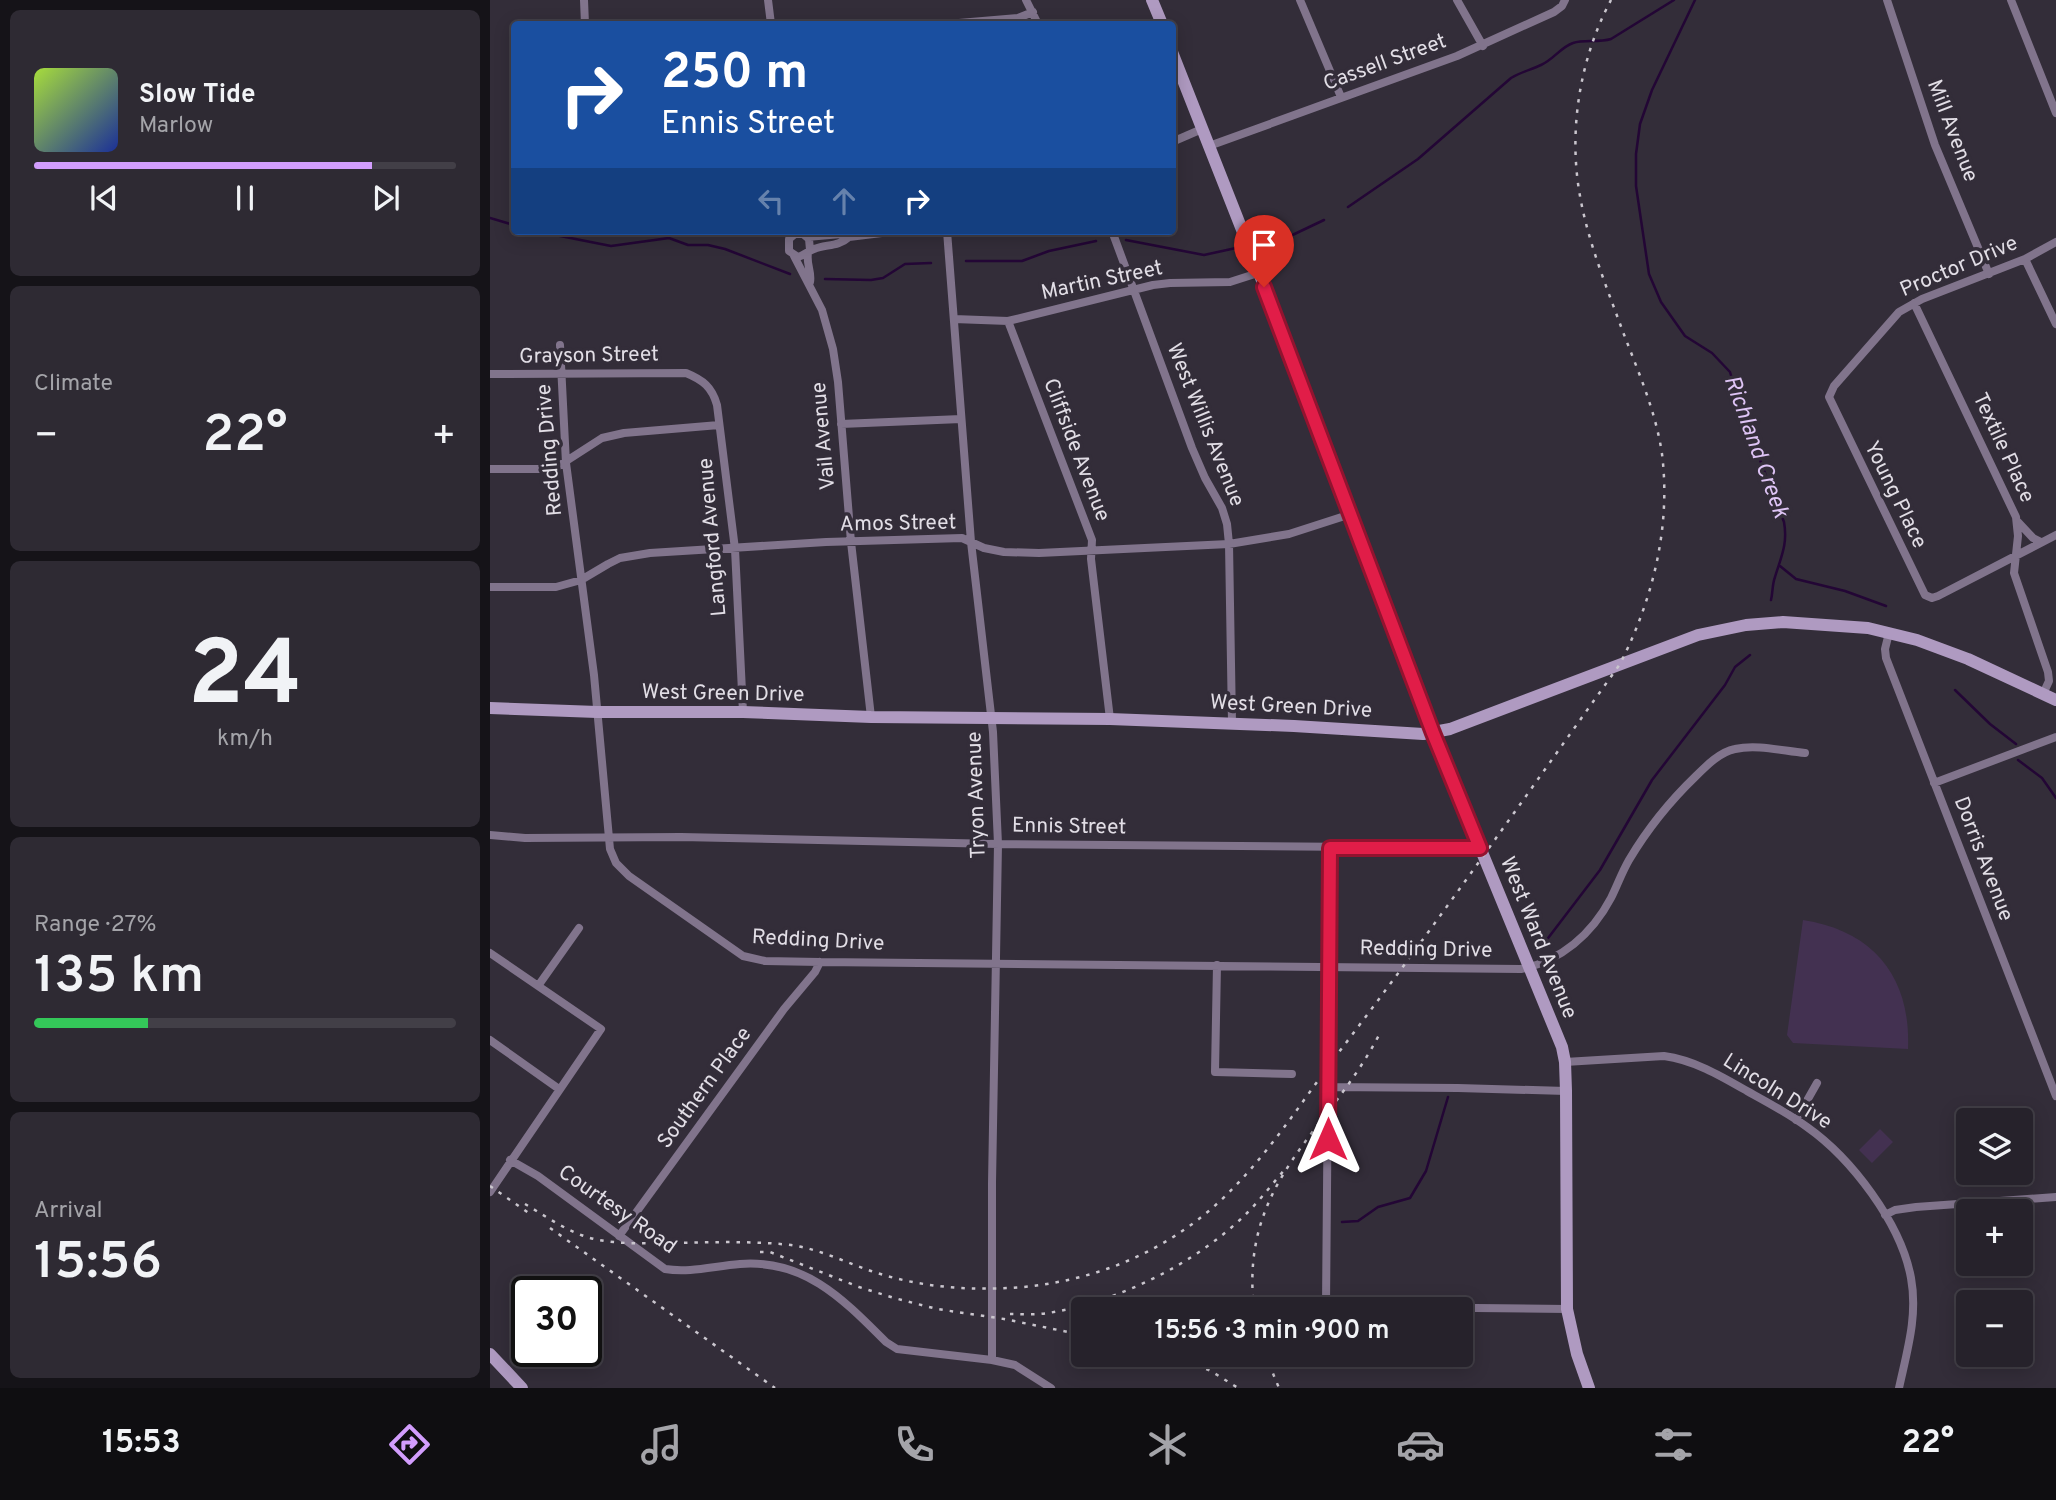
<!DOCTYPE html>
<html lang="en">
<head>
<meta charset="utf-8">
<style>
	:root { --surface:#26222b; --page:#2e2a33; --text:#f1f3f6; --muted:#a4a4a9; --line:#423f47; --accent:#d29dfd }
	body { margin:0; font-family:Overpass,sans-serif; background:var(--page); color:var(--text); height:100vh; display:flex; flex-direction:column; font-size:26px; white-space:nowrap }
	* { box-sizing:border-box; margin:0 }
	p { font-size:23px; color:var(--muted) }
	.icon { flex:none; width:38px; height:38px; fill:none; stroke:currentColor; stroke-width:2; stroke-linecap:round; stroke-linejoin:round }
	.map { position:relative; flex:1; overflow:hidden }
	.drawer { display:flex; flex-direction:column; gap:10px; padding:10px; background:#151318; width:490px }
	.drawer>* { flex:none }
	.guide { position:absolute; left:21px; top:21px; width:665px; height:214px; border-radius:7px; box-shadow:0 4px 18px #0003,0 0 0 2px var(--line); background:#1a4fa0; color:#fff; overflow:hidden }
	.controls { position:absolute; left:1466px; top:1108px; display:grid; gap:14px }
	.controls a { display:grid; place-items:center; width:77px; height:77px; border-radius:7px; background:var(--surface); box-shadow:0 4px 18px #0003,0 0 0 2px var(--line); font-size:35px }
	.speed { position:absolute; left:21px; top:1276px; display:flex; gap:14px; font-size:35px; font-weight:700; text-align:center }
	.speed>* { display:grid; place-content:center; width:91px; height:91px; border-radius:50%; background:var(--surface); box-shadow:0 4px 18px #0003,0 0 0 2px var(--line); line-height:1 }
	.speed .limit { border:4px solid #111; border-radius:10px; background:#fff; color:#111 }
	.pin { position:absolute; display:grid; place-items:center; width:60px; height:60px; color:#fff; margin:-72px -30px; border-radius:50% 50% 50% 0; rotate:-45deg; box-shadow:0 0 7px #0007 }
	.pin .icon { rotate:45deg }
	.me { position:absolute; width:77px; margin:-38px; rotate:0deg; stroke-linejoin:round; filter:drop-shadow(0 0 5px #0008) }
	.turn { display:flex; align-items:center; gap:24px; height:147px; padding:0 35px; font-size:32px }
	.turn .icon { width:91px; height:91px; stroke-width:2.5 }
	.turn b { display:block; font-size:49px; line-height:60px }
	.lanes { display:flex; align-items:center; height:66px; padding:0 35px; background:#0003; justify-content:center; gap:35px; direction:ltr }
	.lanes .off { opacity:.35 }
	.big { font-size:52px; font-weight:600; line-height:1.1 }
	.drawer .tile { flex:1; display:flex; flex-direction:column; justify-content:center; gap:10px; min-width:0; padding:0 24px; border-radius:10px; background:var(--page) }
	.drawer .dial { align-items:center; gap:0 }
	.dial b { font-size:91px; line-height:1 }
	.song { display:flex; align-items:center; gap:21px }
	.cover { width:84px; height:84px; border-radius:10px; background:linear-gradient(135deg,hsl(80 70% 55%),hsl(230 70% 35%)) }
	.played { height:7px; border-radius:4px; background:linear-gradient(90deg,var(--accent) 80%,var(--line) 80%) }
	.keys { display:flex; justify-content:space-around; direction:ltr }
	.heat { display:flex; justify-content:space-between; align-items:center; font-size:38px; direction:ltr }
	.charge { height:10px; border-radius:5px; background:linear-gradient(90deg,#34c759 27%,var(--line) 0) }
	.trip { position:absolute; left:581px; top:1297px; width:402px; height:70px; border-radius:7px; background:var(--surface); box-shadow:0 4px 18px #0003,0 0 0 2px var(--line); font-weight:600; line-height:70px; text-align:center }
	.tabs { display:flex; height:112px; justify-content:space-around; align-items:center; background:#0f0e11; color:var(--muted) }
	.tabs .icon { width:49px; height:49px }
	.tabs .on { color:var(--accent) }
	.tabs b { font-size:32px; color:var(--text) }
	main { display:flex; flex:1; min-height:0 }
	.map>svg:first-child { display:block }
</style>
</head>
<body>
<main>
<section class="drawer">
<div class="tile">
<div class="song"><i class="cover"></i><div><b>Slow Tide</b><p>Marlow</p></div></div>
<div class="played"></div>
<div class="keys"><svg class="icon" aria-label="previous" viewBox="0 0 24 24"><path d="M18 5L8 12l10 7zM5 5v14"/></svg><svg class="icon" aria-label="pause" viewBox="0 0 24 24"><path d="M8 5v14M16 5v14"/></svg><svg class="icon" aria-label="next" viewBox="0 0 24 24"><path d="M6 5l10 7-10 7zM19 5v14"/></svg></div>
</div>
<div class="tile"><p>Climate</p>
<div class="heat"><a>−</a><b class="big">22°</b><a>+</a></div>
</div>
<div class="tile dial"><b>24</b><p>km/h</p></div>
<div class="tile"><p>Range · 27%</p><b class="big">135 km</b><div class="charge"></div></div>
<div class="tile"><p>Arrival</p><b class="big">15:56</b></div>
</section>
<div class="map">
<svg width="1566" height="1388" viewBox="0 0 1566 1388">
	<rect width="100%" height="100%" fill="#332d39"/>
	<path fill="#433151" d="M1313 920C1384 931 1421 977 1418 1049L1303 1043 1297 1035Z
		M1390 1129 1403 1142 1382 1163 1369 1150Z"/>
	<g fill="none" stroke-linecap="round" stroke-linejoin="round">
		<path stroke="#230635" stroke-width="2.5" d="M1205 0 1162 90 1150 124 1146 154V186L1159 274 1171 302 1195 336 1222 353 1240 372 1253 416 1294 522C1298 544 1291 557 1285 577 1282 585 1283 592 1281 600
			M858 207 928 159 1021 78C1031 72 1040 70 1051 65 1063 60 1071 47 1083 43 1094 39 1108 43 1121 39L1184 0
			M0 218 24 225
			M45 231 121 246 179 238 198 245H218L235 249 300 274
			M636 240 714 255 746 248
			M768 247 794 239 834 220
			M476 261H532L559 251 606 241
			M335 279 381 280 393 278 415 264 441 263
			M1290 566 1306 579 1355 591 1396 606
			M1465 690 1500 724 1526 744
			M1528 760 1552 778 1566 798
			M1049 950 1110 870 1162 780 1235 685 1245 667 1260 655
			M852 1222 868 1221 888 1207 920 1198 936 1171 958 1097"/>
		<path stroke="#81748c" stroke-width="8" d="M94 0 95 24
			M278 0 281 24
			M536 0 548 24
			M810 0 851 97
			M967 0 993 46
			M1397 0 1445 145 1499 274
			M1521 0 1566 113
			M457 24 528 18 543 12
			M682 142 712 129
			M719 146 967 56 1064 12 1072 6 1075 0
			M457 231 481 542 503 732 508 844 502 1183V1360
			M622 231 702 448 715 478 732 508 737 524 739 544 742 723
			M317 237 351 234 359 237 408 231
			M1566 242 1535 259 1432 299 1409 312 1344 386 1339 397 1435 595 1442 598 1448 596 1566 535
			M320 250 319 239 313 234H305L299 239V251L308 257C315 255 318 251 324 249 336 244 348 247 359 237
			M318 253C316 264 322 272 320 282
			M304 256 332 310 343 349 348 382 361 542 381 717
			M1535 259 1566 324
			M1424 303 1526 517 1528 536 1524 573 1558 672 1559 681 1553 694
			M464 319 518 321 663 285 680 283 740 282 768 273
			M518 321 602 540 601 559 620 719
			M70 345 76 463 104 675 120 849 126 863 139 876 253 956 275 961 330 962 1031 969C1071 961 1102 934 1121 898 1127 886 1132 872 1139 860 1158 828 1180 801 1206 776 1217 765 1230 752 1245 749 1267 744 1293 751 1315 753
			M0 374 196 373C213 380 222 387 227 405L245 549 253 712
			M351 424 471 419
			M0 469H51L67 467 112 438 134 433 229 425
			M1528 522 1543 538 1551 542
			M0 587H66L91 580 118 564 130 558 160 553 336 542 472 538 494 548 514 552 549 553 739 544 799 534 861 514
			M1399 633 1395 649 1396 658 1566 1096
			M1444 783 1566 737
			M0 835 35 838 191 837 508 844 990 848
			M0 953 111 1029 0 1192
			M727 965 725 1072 802 1074
			M48 986 89 928
			M0 1040 69 1089
			M1075 1062 1174 1056C1204 1060 1231 1076 1257 1091 1277 1102 1298 1113 1317 1127 1361 1158 1411 1223 1421 1278 1428 1316 1417 1351 1409 1388
			M838 1087 968 1088 1076 1091
			M1306 1120 1327 1083
			M20 1160 48 1176 175 1269C200 1273 224 1266 250 1264 315 1259 353 1299 396 1342L407 1349 502 1360 525 1365 561 1388
			M1395 1215 1405 1210 1426 1207 1566 1197
			M129 1236 294 1009 325 972 330 962
			M836 1305 840 848
			M782 1306 1077 1309"/>
		<path stroke="#af9ac1" stroke-width="12" d="M662 0 672 24
			M682 52 795 339 943 733 1072 1047 1075 1062 1076 1091 1077 1309 1087 1354 1099 1388
			M0 708 107 712H253L381 717 620 719 804 726 933 734 960 729 1208 635 1256 625 1293 622 1378 628 1427 640 1478 659 1566 700
			M0 1354 32 1388"/>
		<path stroke="#cac6ce" stroke-width="2.5" stroke-dasharray="3.5 7" stroke-linecap="butt" d="M0 1186 40 1214
			M35 1204C57 1217 79 1233 104 1239 131 1245 160 1243 188 1243 225 1242 263 1241 301 1245 329 1249 355 1262 381 1271 431 1288 482 1291 534 1287 593 1281 649 1262 698 1227 761 1183 803 1113 849 1052 946 925 1037 794 1130 664 1163 599 1181 527 1172 454 1166 412 1148 371 1133 332 1117 288 1098 242 1090 196 1078 130 1090 58 1121 0
			M60 1228 285 1388
			M270 1252H280L369 1287 404 1298 447 1309 514 1319 593 1335
			M764 1309C749 1180 839 1133 890 1033
			M520 1314C532 1314 546 1315 558 1313 628 1302 707 1263 757 1213 771 1199 783 1183 796 1168
			M677 1354 721 1371 748 1388
			M775 1354 789 1388"/>
	</g>
	<g fill="none" stroke-linecap="round" stroke-linejoin="round">
		<defs>
			<path id="route" d="M774 287 943 733 990 848H840L838 1139"/>
		</defs>
		<use href="#route" stroke="#92132f" stroke-width="18"/>
		<use href="#route" stroke="#e11d48" stroke-width="12"/>
	</g>
	<g text-anchor="middle" dominant-baseline="central" stroke-width="7" stroke-linejoin="round" paint-order="stroke">
		<g font-size="21" fill="#e2dee6" stroke="#332d39">
			<text transform="translate(895 63) rotate(-20)">Cassell Street</text>
			<text transform="translate(1462 131) rotate(69)">Mill Avenue</text>
			<text transform="translate(1469 267) rotate(-23)">Proctor Drive</text>
			<text transform="translate(612 281) rotate(-12)">Martin Street</text>
			<text transform="translate(99 356) rotate(-1)">Grayson Street</text>
			<text transform="translate(715 425) rotate(68)">West Willis Avenue</text>
			<text transform="translate(334 436) rotate(-95)">Vail Avenue</text>
			<text transform="translate(1513 448) rotate(65)">Textile Place</text>
			<text transform="translate(60 450) rotate(-95)">Redding Drive</text>
			<text transform="translate(586 450) rotate(69)">Cliffside Avenue</text>
			<text transform="translate(1405 495) rotate(64)">Young Place</text>
			<text transform="translate(408 524) rotate(-1)">Amos Street</text>
			<text transform="translate(223 537) rotate(-95)">Langford Avenue</text>
			<text transform="translate(233 694) rotate(1)">West Green Drive</text>
			<text transform="translate(801 707) rotate(3)">West Green Drive</text>
			<text transform="translate(487 795) rotate(-92)">Tryon Avenue</text>
			<text transform="translate(579 827) rotate(1)">Ennis Street</text>
			<text transform="translate(1493 859) rotate(69)">Dorris Avenue</text>
			<text transform="translate(1048 938) rotate(68)">West Ward Avenue</text>
			<text transform="translate(328 941) rotate(3)">Redding Drive</text>
			<text transform="translate(936 950) rotate(1)">Redding Drive</text>
			<text transform="translate(215 1088) rotate(-54)">Southern Place</text>
			<text transform="translate(1287 1092) rotate(32)">Lincoln Drive</text>
			<text transform="translate(127 1210) rotate(35)">Courtesy Road</text>
		</g>
		<g font-size="23" font-style="italic" fill="#dec4f5" stroke="#332d39">
			<text transform="translate(1265 447) rotate(70)">Richland Creek</text>
		</g>
	</g>
</svg>
<div class="controls">
<a><svg class="icon" aria-label="layers" viewBox="0 0 24 24"><path d="M12 4l9 5-9 5-9-5zM3 14l9 5 9-5"/></svg></a>
<a>+</a>
<a>−</a>
</div>
<div class="speed"><div class="limit">30</div></div>
<div class="pin" style="left:774px;top:287px;background:#d93025"><svg class="icon" aria-label="arrive" viewBox="0 0 24 24"><path d="M6 21V4h12l-3 4 3 4H6"/></svg></div>
<svg class="me" style="left:838px;top:1139px" viewBox="-20 -20 40 40"><path d="M0-17L14 15 0 8-14 15z" fill="#e11d48" stroke="#fff" stroke-width="4"/></svg>
<div class="trip">15:56 · 3 min · 900 m</div>
<div class="guide">
<div class="turn"><svg class="icon" aria-label="right" viewBox="0 0 24 24"><path d="M7 20v-9h11M14 6l5 5-5 5"/></svg><div><b>250 m</b>Ennis Street</div></div>
<div class="lanes"><svg class="icon off" aria-label="left" viewBox="0 0 24 24"><path d="M17 20v-9H6M10 6l-5 5 5 5"/></svg><svg class="icon off" aria-label="ahead" viewBox="0 0 24 24"><path d="M12 20V5M6 11l6-6 6 6"/></svg><svg class="icon" aria-label="right" viewBox="0 0 24 24"><path d="M7 20v-9h11M14 6l5 5-5 5"/></svg></div>
</div>
</div>
</main>
<nav class="tabs">
<b>15:53</b>
<svg class="icon on" aria-label="directions" viewBox="0 0 24 24"><path d="M12 3l9 9-9 9-9-9zM9 14v-3h6M13 9l2 2-2 2"/></svg>
<svg class="icon" aria-label="music" viewBox="0 0 24 24"><path d="M9 18V5l10-2v13"/><circle cx="6" cy="18" r="3"/><circle cx="16" cy="16" r="3"/></svg>
<svg class="icon" aria-label="phone" viewBox="0 0 24 24"><path d="M5 4h4l2 5-3 2q2 4 5 5l2-3 5 2v4C11 20 4 13 5 4z"/></svg>
<svg class="icon" aria-label="climate" viewBox="0 0 24 24"><path d="M12 3v18M4 7l16 10M4 17L20 7"/></svg>
<svg class="icon" aria-label="car" viewBox="0 0 24 24"><path d="M5 17H2v-5l4-1 3-4h7l3 4 3 1v5h-3M9 17h6M6 11h13"/><circle cx="7" cy="17" r="2"/><circle cx="17" cy="17" r="2"/></svg>
<svg class="icon" aria-label="filters" viewBox="0 0 24 24"><path d="M4 7h16M4 17h16"/><circle cx="9" cy="7" r="2"/><circle cx="15" cy="17" r="2"/></svg>
<b>22°</b>
</nav>
</body>
</html>
